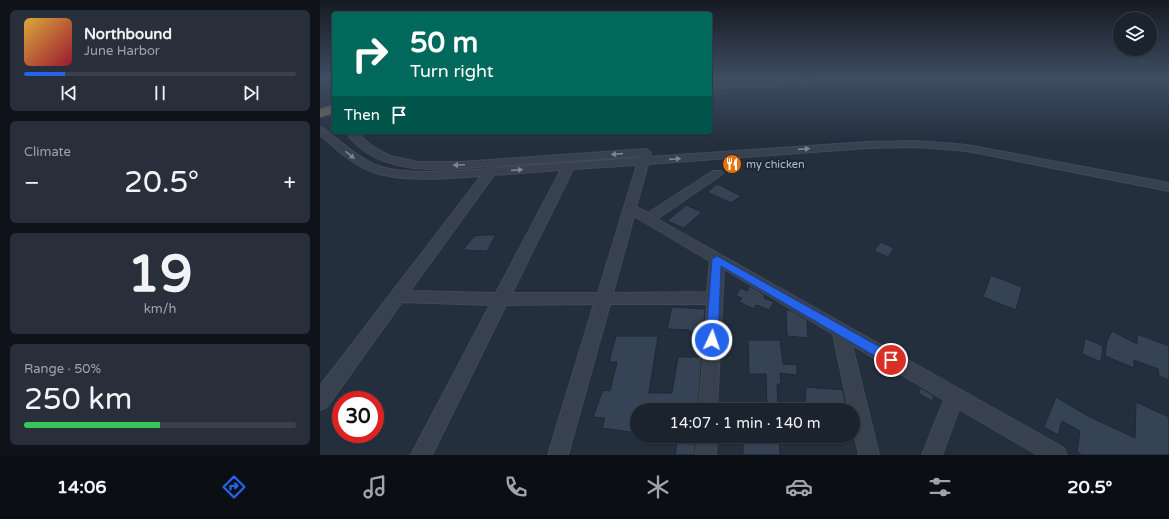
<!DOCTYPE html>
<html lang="en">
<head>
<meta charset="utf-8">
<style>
	:root { --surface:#1b232e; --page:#282f3a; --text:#f1f3f6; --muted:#a0a4aa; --line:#39404a; --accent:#2563eb }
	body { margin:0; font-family:"Varela Round",sans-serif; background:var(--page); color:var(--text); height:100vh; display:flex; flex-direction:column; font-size:15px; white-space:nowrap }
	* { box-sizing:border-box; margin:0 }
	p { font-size:13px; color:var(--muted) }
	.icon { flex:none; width:22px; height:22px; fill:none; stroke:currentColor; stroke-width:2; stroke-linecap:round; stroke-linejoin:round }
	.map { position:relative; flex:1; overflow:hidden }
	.panel { display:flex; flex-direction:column; gap:10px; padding:10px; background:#0f1319; width:320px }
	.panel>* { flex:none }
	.top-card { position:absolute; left:12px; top:12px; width:380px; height:122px; border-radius:4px; box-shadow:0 1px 3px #0004,0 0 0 1px var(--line); background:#00695c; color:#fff; overflow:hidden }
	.buttons { position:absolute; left:793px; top:12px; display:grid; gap:8px }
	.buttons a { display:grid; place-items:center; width:44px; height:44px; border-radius:50%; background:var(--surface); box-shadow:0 1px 3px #0004,0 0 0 1px var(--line); font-size:20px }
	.speed { position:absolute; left:12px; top:391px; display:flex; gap:8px; font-size:20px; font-weight:700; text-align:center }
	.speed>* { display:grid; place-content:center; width:52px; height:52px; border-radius:50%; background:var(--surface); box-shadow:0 1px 3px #0004,0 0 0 1px var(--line); line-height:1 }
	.speed .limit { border:6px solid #d22; background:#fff; color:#111 }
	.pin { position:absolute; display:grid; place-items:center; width:34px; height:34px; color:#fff; margin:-17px; border:2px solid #fff; border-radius:50%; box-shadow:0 1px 4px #0007 }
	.me { position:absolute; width:44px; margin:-22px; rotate:3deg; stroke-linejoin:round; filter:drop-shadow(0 0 3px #0008) }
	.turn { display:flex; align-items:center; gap:14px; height:84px; padding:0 12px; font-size:18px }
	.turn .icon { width:52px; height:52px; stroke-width:2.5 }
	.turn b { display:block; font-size:28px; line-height:34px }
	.then { display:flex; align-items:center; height:38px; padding:0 12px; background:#0003; gap:8px; font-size:15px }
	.big { font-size:30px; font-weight:600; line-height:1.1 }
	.panel .widget { flex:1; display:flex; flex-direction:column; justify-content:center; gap:6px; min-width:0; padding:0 14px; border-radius:6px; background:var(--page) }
	.panel .dial { align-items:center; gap:0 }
	.dial b { font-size:52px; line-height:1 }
	.song { display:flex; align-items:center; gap:12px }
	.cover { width:48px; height:48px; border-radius:6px; background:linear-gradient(135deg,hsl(40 70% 55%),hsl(350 70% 35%)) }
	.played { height:4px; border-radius:2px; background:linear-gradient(90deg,var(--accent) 15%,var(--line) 15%) }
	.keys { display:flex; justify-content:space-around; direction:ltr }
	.heat { display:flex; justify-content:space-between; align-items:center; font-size:22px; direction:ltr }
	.charge { height:6px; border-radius:3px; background:linear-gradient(90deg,#34c759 50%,var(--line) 0) }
	.trip { position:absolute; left:310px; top:403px; width:230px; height:40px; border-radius:20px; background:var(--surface); box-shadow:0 1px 3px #0004,0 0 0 1px var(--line); font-weight:600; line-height:40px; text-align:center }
	.dock { display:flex; height:64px; justify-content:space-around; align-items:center; background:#0b0e12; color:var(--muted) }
	.dock .icon { width:28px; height:28px }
	.dock .active { color:var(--accent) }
	.dock b { font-size:18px; color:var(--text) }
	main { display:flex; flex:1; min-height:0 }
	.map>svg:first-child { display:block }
</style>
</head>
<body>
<main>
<section class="panel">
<div class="widget">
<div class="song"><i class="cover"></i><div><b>Northbound</b><p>June Harbor</p></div></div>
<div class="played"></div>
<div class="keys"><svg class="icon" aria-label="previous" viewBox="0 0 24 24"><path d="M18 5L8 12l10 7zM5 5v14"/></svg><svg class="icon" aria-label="pause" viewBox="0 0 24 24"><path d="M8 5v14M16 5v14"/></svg><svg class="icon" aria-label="next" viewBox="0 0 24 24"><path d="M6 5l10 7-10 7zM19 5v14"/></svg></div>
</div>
<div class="widget"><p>Climate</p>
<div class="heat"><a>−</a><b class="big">20.5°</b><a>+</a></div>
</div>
<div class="widget dial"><b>19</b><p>km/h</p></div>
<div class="widget"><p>Range · 50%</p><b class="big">250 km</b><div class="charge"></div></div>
</section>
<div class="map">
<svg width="849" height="455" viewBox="0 0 849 455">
	<rect width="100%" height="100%" fill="#242f3e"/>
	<path fill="#364354" stroke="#1f2835" d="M397 184 421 196 411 203 387 192Z
		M366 205 382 212 364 228 347 221Z
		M162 235H176L167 251 143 250 154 236Z
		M561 242 574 248 568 257 554 251Z
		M671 275 702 287 696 310 663 297Z
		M430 286 445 295 444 298 454 302 449 310 436 305 434 309 419 302 422 298 416 296 420 288 427 291Z
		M352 307 385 309 383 332H369V330L347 329Z
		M466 310H471L487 320 488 338 467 336Z
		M792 331 817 344V334L849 346V380L839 376 838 369 814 360V368L785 356 787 341Z
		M296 336H338L329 393H352L358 357H380V352H382L378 410H360L361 405 328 404 326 410H317V433L282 428 285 418 273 417 283 390 290 391 297 362H289Z
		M765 338 783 346 781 362 762 354Z
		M428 340H460L463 364 477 365V375L460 373 461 384H457L458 410H447L446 374H429Z
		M486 387 523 390 527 410H485Z
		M601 388 614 396 612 401 598 393Z
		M736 397 768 416 815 438 816 402 849 417V455H762L757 452 760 431 742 421 738 435 724 427Z
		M423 436H459L460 455H423Z
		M357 443 375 444V455H355Z"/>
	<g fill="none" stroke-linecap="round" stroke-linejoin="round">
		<defs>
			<path id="minor" d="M486 78H497L487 84 475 85 390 88V82L475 81Z
				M0 127 3 128C19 140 33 154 51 163 78 177 135 171 167 169L169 166C119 170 60 178 25 132H36L53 147 70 156 98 162H140L326 149 331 152 330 157 547 142 598 141 647 145 849 183V191L647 151 598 147 547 148 328 164 316 207 328 213 393 171H401L403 173 401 175 337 219 744 448 747 455H718L639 409 622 455H602L624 400 532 345 559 455H539L533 428V410H529L513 334 404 269 397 410H379L387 304H290L248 455H228L274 304 186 305 112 455H91L170 305 82 302 7 407 0 410V386L161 176C126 178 76 184 44 168 27 160 14 147 0 135ZM320 156 319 158 178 168 177 166ZM317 165 278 293H192L253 169ZM241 170 176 293 90 291 174 175ZM314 216 390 261 387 292 293 293Z
				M377 436H397L396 455H376Z"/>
			<path id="highway" d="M14 105V113L0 117V109Z"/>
		</defs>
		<use href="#minor" stroke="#414a57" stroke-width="2"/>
		<use href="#highway" stroke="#434c59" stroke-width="2"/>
		<use href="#minor" fill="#38414e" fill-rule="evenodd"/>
		<use href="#highway" fill="#746855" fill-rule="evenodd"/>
	</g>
	<defs><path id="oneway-solid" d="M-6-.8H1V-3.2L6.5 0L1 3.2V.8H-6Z"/></defs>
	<g fill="#7c8592">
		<use href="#oneway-solid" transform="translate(484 149) rotate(-4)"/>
		<use href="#oneway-solid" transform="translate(297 154) rotate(176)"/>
		<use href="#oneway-solid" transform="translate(30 155) rotate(39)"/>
		<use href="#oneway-solid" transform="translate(355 159) rotate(-4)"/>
		<use href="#oneway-solid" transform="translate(139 165) rotate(178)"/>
		<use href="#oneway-solid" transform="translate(197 170) rotate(-4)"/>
	</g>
	<linearGradient id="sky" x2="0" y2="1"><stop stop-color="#141a22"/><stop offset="0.55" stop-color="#3f4d63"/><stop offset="1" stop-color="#3f4d63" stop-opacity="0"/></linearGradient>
	<rect width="849" height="142" fill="url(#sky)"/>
	<path fill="#2563eb" stroke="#184099" d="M397 256 576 356 577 360 576 363 571 365 567 363 401 266 398 340 396 343 392 345 388 343 386 340 392 259Z"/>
	<defs>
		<symbol id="restaurant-disc" viewBox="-11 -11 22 22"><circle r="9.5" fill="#e8710a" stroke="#1d2633"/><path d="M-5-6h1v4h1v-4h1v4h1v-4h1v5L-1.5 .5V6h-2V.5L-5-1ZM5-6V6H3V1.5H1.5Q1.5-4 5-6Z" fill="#fff"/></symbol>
	</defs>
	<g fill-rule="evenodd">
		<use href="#restaurant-disc" x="401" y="153" width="22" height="22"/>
	</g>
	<g text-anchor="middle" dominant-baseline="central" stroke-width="4" stroke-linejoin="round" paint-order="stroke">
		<g font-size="11" fill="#b4bcc9" stroke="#1d2633" text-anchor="start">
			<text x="426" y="164">my chicken</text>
		</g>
	</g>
</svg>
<div class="buttons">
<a><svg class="icon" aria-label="layers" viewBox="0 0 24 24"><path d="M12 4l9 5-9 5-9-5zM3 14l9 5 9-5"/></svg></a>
</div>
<div class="speed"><div class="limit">30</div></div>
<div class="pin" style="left:571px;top:360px;background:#d93025"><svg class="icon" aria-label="arrive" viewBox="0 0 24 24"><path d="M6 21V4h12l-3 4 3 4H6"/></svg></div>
<svg class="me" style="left:392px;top:340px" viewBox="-20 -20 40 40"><circle r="17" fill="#2563eb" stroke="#fff" stroke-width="3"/><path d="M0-11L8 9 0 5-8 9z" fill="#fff"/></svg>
<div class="trip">14:07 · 1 min · 140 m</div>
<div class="top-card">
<div class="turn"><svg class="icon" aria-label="right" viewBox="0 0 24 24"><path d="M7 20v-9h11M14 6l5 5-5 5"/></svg><div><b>50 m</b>Turn right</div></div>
<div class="then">Then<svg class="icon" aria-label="arrive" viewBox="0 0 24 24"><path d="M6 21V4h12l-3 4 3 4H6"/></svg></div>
</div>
</div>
</main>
<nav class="dock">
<b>14:06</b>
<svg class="icon active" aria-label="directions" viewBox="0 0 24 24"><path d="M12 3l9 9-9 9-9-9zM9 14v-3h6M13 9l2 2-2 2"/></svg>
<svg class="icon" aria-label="music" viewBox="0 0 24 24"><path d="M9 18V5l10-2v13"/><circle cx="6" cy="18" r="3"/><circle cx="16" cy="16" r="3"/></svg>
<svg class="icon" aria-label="phone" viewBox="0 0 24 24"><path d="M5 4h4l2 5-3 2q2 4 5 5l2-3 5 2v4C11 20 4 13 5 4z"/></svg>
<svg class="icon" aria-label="climate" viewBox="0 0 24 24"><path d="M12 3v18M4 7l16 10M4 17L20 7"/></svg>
<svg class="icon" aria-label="car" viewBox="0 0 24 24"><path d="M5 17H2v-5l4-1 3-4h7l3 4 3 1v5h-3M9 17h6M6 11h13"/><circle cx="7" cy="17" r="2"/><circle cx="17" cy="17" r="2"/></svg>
<svg class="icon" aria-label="filters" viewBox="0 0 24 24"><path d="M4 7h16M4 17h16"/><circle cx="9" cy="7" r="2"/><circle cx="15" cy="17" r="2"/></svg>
<b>20.5°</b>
</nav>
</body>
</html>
